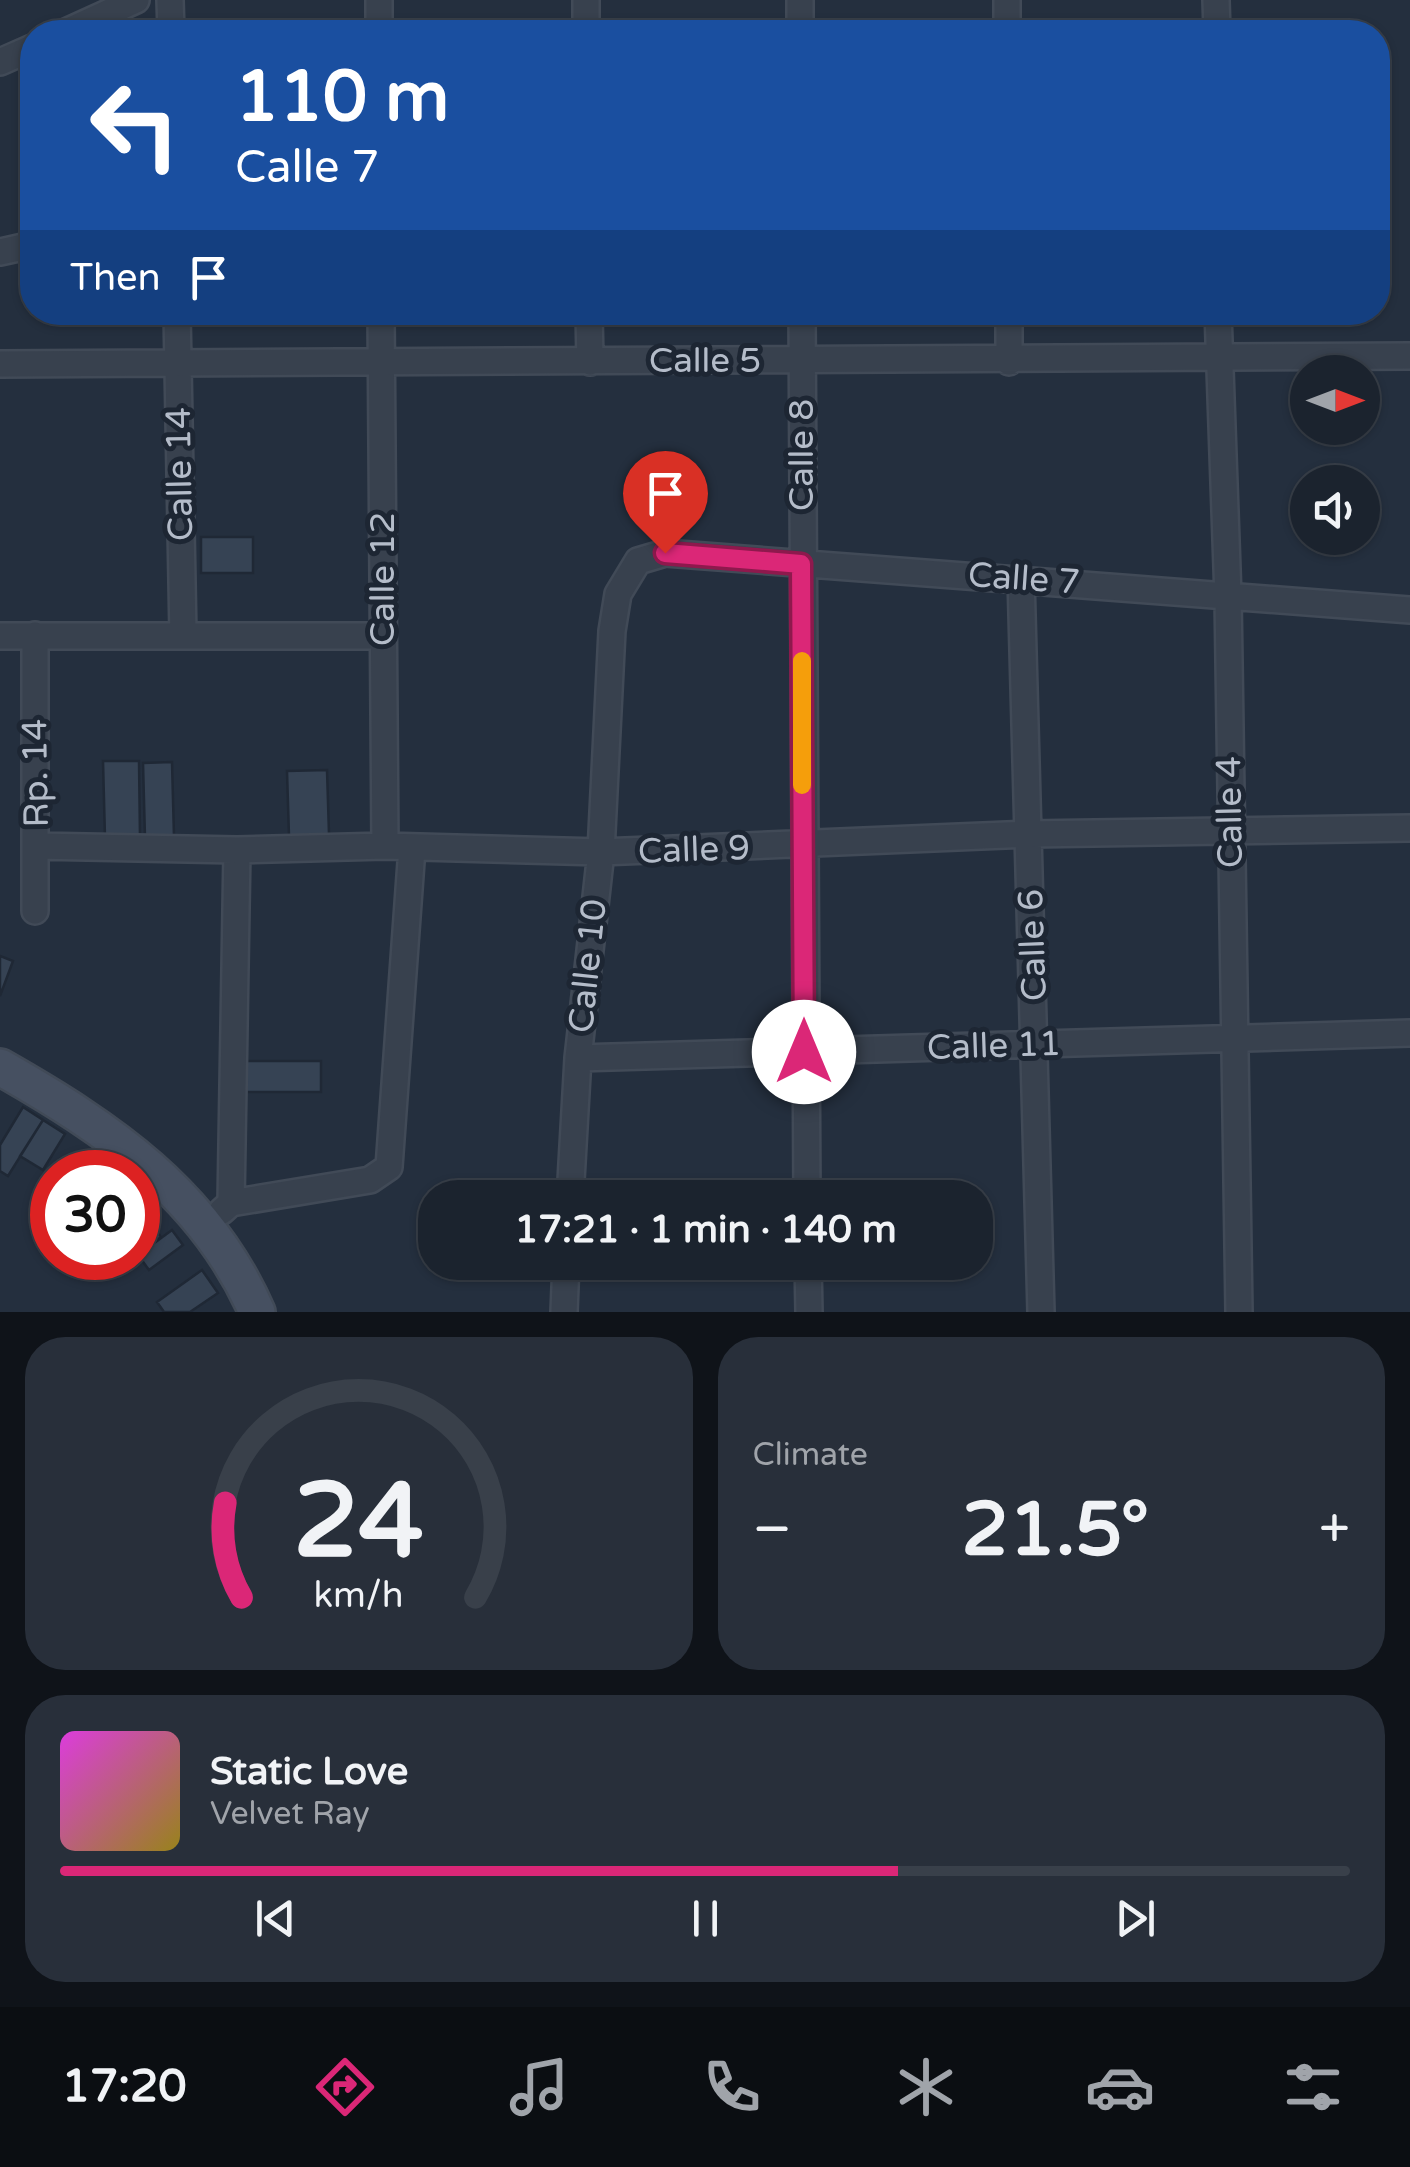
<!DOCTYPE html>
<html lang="en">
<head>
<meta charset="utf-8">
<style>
	:root { --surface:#1b232e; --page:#282f3a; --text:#f1f3f6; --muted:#a0a4aa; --line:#39404a; --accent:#db2777 }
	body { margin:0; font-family:"Varela Round",sans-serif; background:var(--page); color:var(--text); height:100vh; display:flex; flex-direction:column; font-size:38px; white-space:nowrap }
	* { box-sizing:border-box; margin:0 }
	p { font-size:32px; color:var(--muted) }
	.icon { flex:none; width:55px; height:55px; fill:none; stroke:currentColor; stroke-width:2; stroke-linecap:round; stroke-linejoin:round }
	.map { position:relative; height:1312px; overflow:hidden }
	.panel { display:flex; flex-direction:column; gap:25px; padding:25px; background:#0f1319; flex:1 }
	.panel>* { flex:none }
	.hud { position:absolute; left:20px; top:20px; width:1370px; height:305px; border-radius:40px; box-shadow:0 2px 8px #0004,0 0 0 2px var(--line); background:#1a4fa0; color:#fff; overflow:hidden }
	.needle { width:65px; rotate:90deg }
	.buttons { position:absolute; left:1290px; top:355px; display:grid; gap:20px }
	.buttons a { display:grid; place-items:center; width:90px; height:90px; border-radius:50%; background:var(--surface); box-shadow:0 2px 8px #0004,0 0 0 2px var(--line); font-size:50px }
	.speed { position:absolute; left:30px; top:1150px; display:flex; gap:20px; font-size:50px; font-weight:700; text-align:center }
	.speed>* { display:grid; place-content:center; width:130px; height:130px; border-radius:50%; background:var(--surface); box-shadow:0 2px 8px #0004,0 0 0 2px var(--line); line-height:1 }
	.speed .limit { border:15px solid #d22; background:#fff; color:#111 }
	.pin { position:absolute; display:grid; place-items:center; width:85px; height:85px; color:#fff; margin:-102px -42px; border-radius:50% 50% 50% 0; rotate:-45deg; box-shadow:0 0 10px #0007 }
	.pin .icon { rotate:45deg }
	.me { position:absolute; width:110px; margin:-55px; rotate:0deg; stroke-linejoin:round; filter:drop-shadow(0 0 8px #0008) }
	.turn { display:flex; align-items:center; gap:35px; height:210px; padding:0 50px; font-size:45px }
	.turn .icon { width:130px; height:130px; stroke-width:2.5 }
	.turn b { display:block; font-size:70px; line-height:85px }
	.then { display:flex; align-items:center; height:95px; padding:0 50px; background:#0003; gap:20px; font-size:38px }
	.big { font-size:75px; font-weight:700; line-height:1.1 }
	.panel .card { flex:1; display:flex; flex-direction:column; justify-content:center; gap:15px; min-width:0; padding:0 35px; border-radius:40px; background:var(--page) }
	.panel .dial { align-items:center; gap:0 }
	.dial svg { height:260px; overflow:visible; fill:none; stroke:var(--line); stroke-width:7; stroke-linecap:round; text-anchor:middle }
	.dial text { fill:var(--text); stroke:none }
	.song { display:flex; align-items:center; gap:30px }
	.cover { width:120px; height:120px; border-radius:15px; background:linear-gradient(135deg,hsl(300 70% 55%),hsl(50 70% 35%)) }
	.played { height:10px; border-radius:5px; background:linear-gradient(90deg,var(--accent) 65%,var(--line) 65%) }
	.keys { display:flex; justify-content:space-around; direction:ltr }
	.heat { display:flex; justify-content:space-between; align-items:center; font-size:55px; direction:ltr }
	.panel .tiles { flex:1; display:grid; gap:25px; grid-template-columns:1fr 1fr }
	.card:last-child { grid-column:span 2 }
	.trip { position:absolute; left:418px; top:1180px; width:575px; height:100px; border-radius:40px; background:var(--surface); box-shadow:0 2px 8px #0004,0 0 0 2px var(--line); font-weight:700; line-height:100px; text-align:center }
	.dock { display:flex; height:160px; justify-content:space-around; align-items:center; background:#0b0e12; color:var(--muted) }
	.dock .icon { width:70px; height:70px }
	.dock .on { color:var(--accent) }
	.dock b { font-size:45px; color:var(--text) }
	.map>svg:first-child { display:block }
</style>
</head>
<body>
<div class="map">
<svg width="1410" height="1312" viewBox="0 0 1410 1312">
	<rect width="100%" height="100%" fill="#242f3e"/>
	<path fill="#364354" stroke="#1f2835" stroke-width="2.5" d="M201 537H253V573H201Z
		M103 761H139L140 837 105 838Z
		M172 762 174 837 145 838 143 763Z
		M327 770 329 834 289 836 287 771Z
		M0 956 13 961 0 996Z
		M241 1061H321V1092H241Z
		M23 1107 43 1120 8 1176 0 1171V1145Z
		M43 1120 65 1134 43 1170 20 1156Z
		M138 1191 151 1206 138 1219Z
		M143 1214 161 1237 138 1255V1219Z
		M172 1230 183 1245 149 1270 138 1255Z
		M202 1270 218 1293 190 1312H164L157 1302Z"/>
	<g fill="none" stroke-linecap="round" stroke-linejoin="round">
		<defs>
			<path id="street" d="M170 0 171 32
				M379 0V32
				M586 0V32
				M800 0V32
				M1007 0V32
				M1216 0 1217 32
				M66 32 136 0
				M0 62 32 48
				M0 252 32 245
				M177 312 183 636
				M381 312 385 846
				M589 312 590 362
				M802 312 807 1198
				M1009 312V362
				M1218 312 1228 597 1239 1312
				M0 364 1410 356
				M1021 578 1041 1312
				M35 635V911
				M0 636H383
				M37 846 237 850 385 846 601 852 1030 834 1410 828
				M578 1058 1410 1033
				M570 1198 578 1058 601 852 612 631 618 594 638 561 665 553 1410 610
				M231 1203 370 1180 389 1167 412 848
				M222 1211 231 1203 237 850
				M808 1262 809 1312
				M564 1312 566 1262"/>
			<path id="secondary" d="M0 1067C109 1129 205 1194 257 1312"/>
		</defs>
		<use href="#street" stroke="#414a57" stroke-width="30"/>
		<use href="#secondary" stroke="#414a57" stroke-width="40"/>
		<use href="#street" stroke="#38414e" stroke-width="25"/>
		<use href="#secondary" stroke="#465061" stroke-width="35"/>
	</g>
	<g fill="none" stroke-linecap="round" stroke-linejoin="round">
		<defs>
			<path id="route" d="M665 553 801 564 804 1052"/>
		</defs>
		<use href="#route" stroke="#8e194d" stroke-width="25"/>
		<use href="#route" stroke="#db2777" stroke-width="18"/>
		<path stroke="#f59e0b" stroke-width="18" d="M802 661V785"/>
	</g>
	<g text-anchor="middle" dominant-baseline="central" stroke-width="10" stroke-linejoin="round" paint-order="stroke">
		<g font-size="35" fill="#b4bcc9" stroke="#1d2633">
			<text x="705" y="361">Calle 5</text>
			<text transform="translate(802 455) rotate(-90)">Calle 8</text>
			<text transform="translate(180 474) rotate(-91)">Calle 14</text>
			<text transform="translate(383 579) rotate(-90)">Calle 12</text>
			<text transform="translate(1024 579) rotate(4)">Calle 7</text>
			<text transform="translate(36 773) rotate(-91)">Rp. 14</text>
			<text transform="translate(1230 812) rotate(-91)">Calle 4</text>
			<text transform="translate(694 850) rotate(-2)">Calle 9</text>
			<text transform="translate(1033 945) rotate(-92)">Calle 6</text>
			<text transform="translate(588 966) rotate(-84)">Calle 10</text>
			<text transform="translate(994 1046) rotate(-2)">Calle 11</text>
		</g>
	</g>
</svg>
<div class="buttons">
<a><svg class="needle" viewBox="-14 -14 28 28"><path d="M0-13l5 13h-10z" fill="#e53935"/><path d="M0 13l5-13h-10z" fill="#a0a4aa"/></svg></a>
<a><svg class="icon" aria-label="sound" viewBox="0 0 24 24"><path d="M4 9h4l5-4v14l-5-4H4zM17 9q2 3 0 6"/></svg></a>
</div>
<div class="speed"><div class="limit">30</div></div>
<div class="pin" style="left:665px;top:553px;background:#d93025"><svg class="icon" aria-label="arrive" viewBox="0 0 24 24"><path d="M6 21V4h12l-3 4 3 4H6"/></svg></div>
<svg class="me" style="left:804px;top:1052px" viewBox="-20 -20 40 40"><circle r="19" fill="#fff"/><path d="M0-13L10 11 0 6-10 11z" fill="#db2777"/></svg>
<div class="trip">17:21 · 1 min · 140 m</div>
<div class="hud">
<div class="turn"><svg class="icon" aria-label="left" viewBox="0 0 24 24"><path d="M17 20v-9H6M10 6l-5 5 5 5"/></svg><div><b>110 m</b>Calle 7</div></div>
<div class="then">Then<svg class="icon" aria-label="arrive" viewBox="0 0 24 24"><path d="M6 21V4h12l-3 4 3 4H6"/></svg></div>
</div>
</div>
<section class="panel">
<div class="tiles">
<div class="card dial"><svg viewBox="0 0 100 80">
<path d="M14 69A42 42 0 1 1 86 69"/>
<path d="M14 69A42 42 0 0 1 9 40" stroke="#db2777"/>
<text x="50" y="56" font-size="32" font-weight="700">24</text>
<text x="50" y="72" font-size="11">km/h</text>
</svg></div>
<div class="card"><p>Climate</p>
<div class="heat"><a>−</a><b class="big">21.5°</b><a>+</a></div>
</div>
<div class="card">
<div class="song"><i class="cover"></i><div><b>Static Love</b><p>Velvet Ray</p></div></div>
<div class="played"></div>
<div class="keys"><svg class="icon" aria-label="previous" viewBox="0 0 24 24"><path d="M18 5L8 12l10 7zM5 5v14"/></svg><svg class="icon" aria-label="pause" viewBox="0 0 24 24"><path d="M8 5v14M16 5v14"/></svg><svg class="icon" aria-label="next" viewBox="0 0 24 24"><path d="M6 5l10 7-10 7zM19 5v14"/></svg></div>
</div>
</div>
</section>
<nav class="dock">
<b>17:20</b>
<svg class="icon on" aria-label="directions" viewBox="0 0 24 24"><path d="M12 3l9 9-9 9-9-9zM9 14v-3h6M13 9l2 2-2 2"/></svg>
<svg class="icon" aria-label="music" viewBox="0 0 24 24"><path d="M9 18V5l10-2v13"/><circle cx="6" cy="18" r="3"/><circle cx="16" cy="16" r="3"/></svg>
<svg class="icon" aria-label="phone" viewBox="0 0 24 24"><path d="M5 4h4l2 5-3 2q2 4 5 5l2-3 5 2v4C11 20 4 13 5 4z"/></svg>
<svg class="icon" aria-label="climate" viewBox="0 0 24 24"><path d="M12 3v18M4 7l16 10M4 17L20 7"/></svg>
<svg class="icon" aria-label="car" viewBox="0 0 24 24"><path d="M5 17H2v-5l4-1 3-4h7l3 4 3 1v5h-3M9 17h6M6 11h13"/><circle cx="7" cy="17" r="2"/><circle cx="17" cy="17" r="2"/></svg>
<svg class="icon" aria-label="filters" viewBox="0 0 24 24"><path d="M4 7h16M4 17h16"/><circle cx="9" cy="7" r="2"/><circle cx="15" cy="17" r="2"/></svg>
</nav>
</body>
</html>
